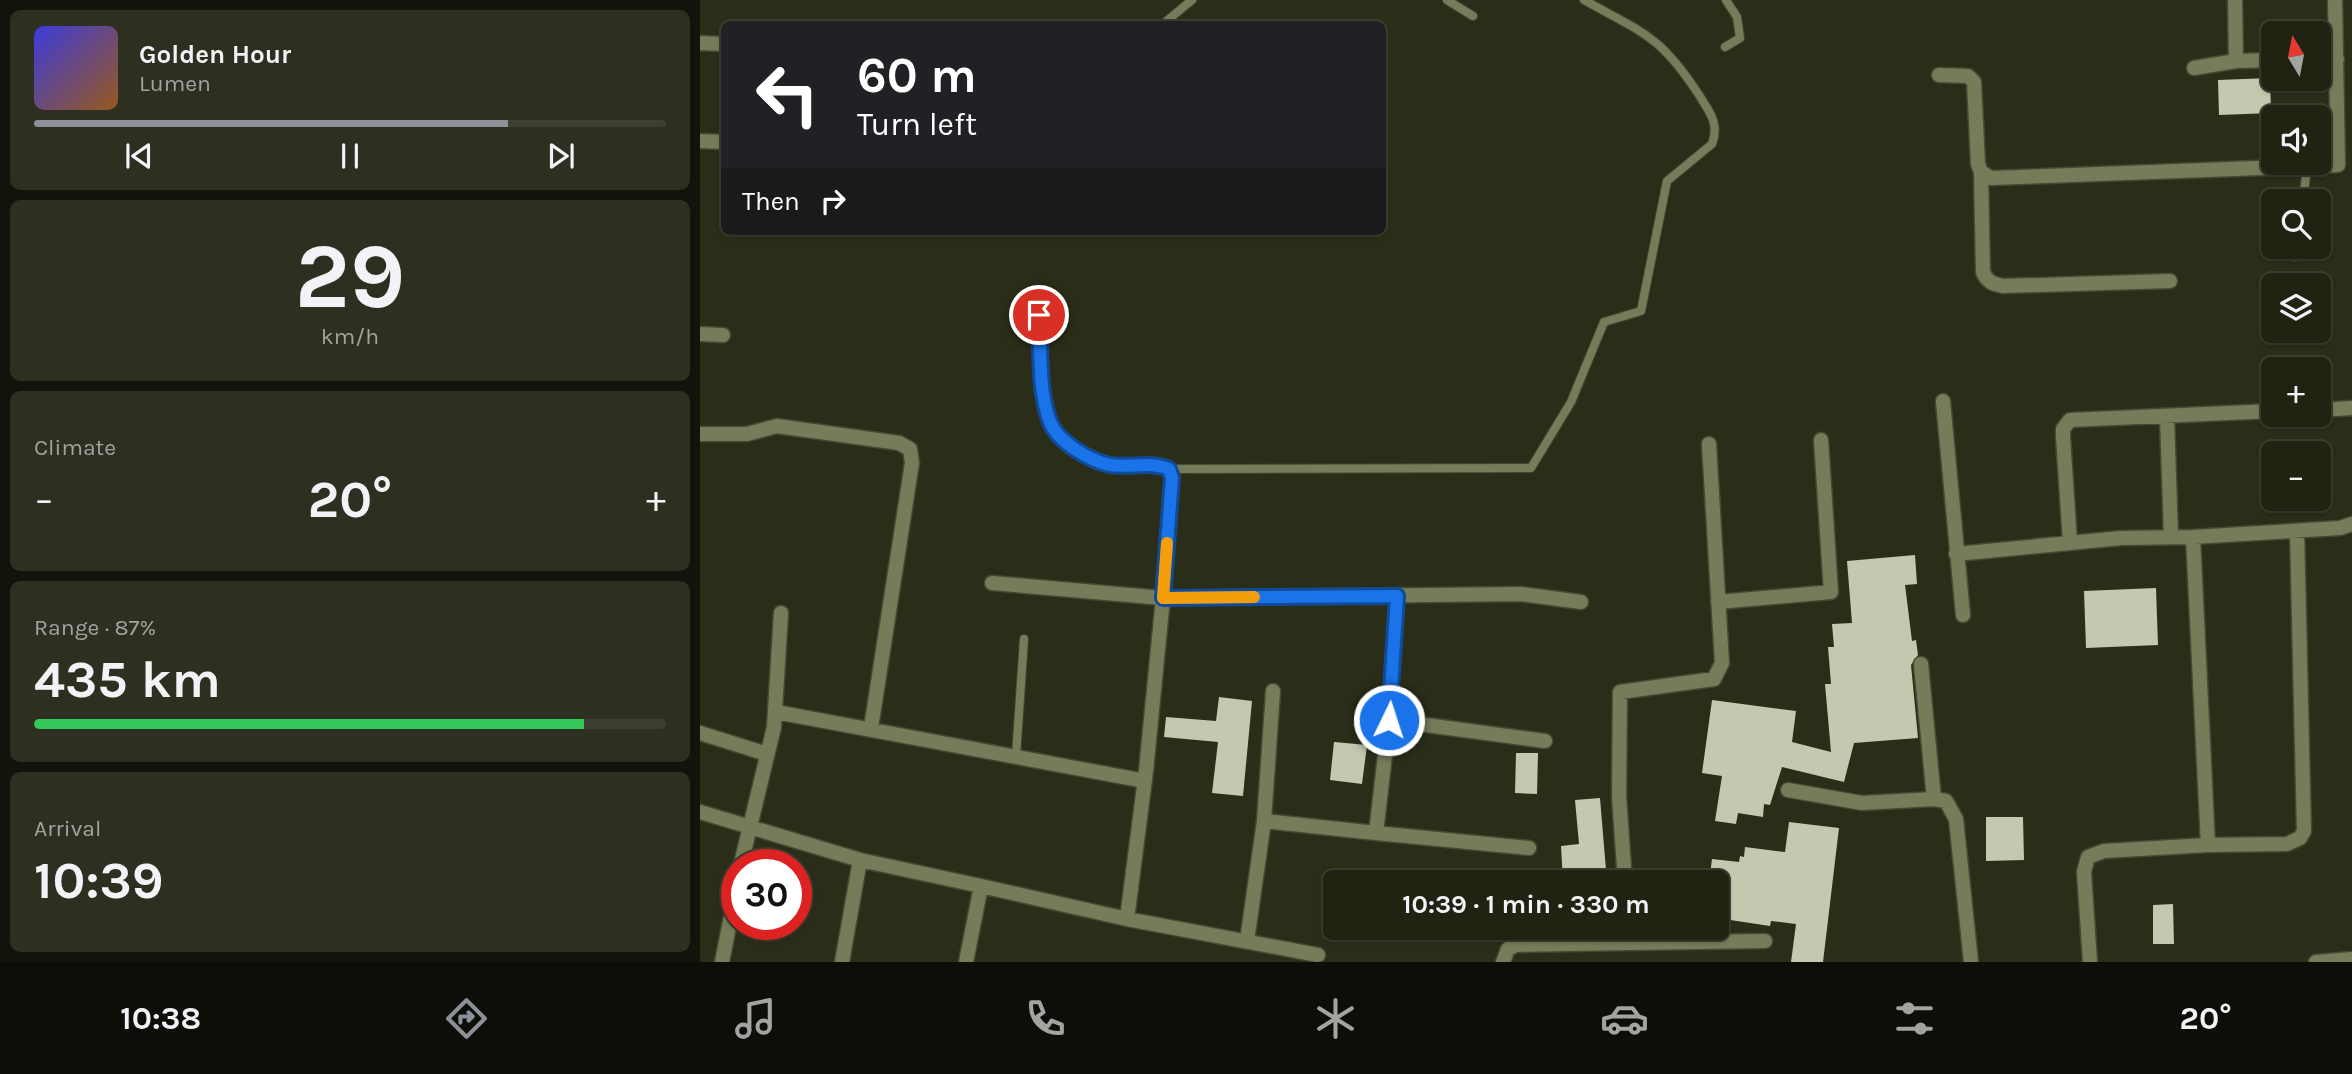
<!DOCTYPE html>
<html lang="en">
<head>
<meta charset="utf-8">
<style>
	:root { --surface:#202212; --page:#2d2f20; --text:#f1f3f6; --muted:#a2a49f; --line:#3d3f32; --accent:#8c9099 }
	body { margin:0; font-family:Karla,sans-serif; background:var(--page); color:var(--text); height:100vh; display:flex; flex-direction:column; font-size:26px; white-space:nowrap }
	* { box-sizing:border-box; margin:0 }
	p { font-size:23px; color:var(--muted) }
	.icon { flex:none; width:38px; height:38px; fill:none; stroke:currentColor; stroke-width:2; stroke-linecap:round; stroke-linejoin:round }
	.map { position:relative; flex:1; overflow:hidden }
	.details { display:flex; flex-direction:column; gap:10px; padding:10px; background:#12130a; width:700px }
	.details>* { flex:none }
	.top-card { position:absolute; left:21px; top:21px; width:665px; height:214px; border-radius:10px; box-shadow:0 2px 5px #0004,0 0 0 2px var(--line); background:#202124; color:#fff; overflow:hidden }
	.needle { width:46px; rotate:350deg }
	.buttons { position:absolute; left:1561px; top:21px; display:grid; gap:14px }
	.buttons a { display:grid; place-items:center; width:70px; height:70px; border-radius:10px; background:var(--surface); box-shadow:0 2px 5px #0004,0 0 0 2px var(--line); font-size:35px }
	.speed { position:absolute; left:21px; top:849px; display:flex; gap:14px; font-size:35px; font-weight:700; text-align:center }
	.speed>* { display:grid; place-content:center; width:91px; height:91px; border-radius:50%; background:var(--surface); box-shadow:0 2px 5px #0004,0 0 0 2px var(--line); line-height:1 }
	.speed .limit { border:10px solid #d22; background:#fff; color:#111 }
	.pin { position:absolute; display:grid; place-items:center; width:60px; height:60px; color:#fff; margin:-30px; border:4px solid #fff; border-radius:50%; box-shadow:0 2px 7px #0007 }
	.me { position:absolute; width:77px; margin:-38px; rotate:4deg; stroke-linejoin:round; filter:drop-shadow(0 0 5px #0008) }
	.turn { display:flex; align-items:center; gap:24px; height:147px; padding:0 21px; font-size:32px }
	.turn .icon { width:91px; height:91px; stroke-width:2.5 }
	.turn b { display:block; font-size:49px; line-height:60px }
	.then { display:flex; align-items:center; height:66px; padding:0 21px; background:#0003; gap:14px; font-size:26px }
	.big { font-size:52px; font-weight:700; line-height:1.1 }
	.details .tile { flex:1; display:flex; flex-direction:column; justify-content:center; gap:10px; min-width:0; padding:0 24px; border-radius:10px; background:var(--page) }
	.details .dial { align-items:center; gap:0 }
	.dial b { font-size:91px; line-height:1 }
	.song { display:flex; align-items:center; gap:21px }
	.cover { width:84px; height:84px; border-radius:10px; background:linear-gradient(135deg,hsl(240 70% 55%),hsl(30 70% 35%)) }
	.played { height:7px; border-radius:4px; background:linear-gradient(90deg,var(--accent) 75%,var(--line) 75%) }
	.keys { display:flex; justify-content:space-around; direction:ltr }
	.heat { display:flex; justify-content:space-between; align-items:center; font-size:38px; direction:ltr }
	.charge { height:10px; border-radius:5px; background:linear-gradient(90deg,#34c759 87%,var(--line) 0) }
	.trip { position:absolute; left:623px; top:870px; width:406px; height:70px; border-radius:10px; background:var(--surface); box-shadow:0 2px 5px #0004,0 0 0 2px var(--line); font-weight:700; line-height:70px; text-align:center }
	.dock { display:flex; height:112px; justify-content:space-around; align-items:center; background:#0d0e07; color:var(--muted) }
	.dock .icon { width:49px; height:49px }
	.dock .on { color:var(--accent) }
	.dock b { font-size:32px; color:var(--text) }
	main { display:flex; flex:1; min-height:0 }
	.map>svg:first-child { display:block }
</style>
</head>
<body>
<main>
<section class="details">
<div class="tile">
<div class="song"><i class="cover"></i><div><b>Golden Hour</b><p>Lumen</p></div></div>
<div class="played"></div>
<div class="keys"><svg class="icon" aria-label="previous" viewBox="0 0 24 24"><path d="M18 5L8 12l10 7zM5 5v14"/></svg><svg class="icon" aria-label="pause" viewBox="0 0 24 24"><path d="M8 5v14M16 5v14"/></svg><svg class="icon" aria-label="next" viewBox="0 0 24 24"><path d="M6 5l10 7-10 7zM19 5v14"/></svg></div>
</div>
<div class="tile dial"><b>29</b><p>km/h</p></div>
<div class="tile"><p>Climate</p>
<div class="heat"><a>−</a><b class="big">20°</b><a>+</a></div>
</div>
<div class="tile"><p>Range · 87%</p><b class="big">435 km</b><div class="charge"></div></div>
<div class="tile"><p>Arrival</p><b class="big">10:39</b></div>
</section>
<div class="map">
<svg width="1652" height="962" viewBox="0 0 1652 962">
	<rect width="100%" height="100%" fill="#2a2e18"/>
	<path fill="#c3c9ae" d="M1570 78 1571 113 1519 115 1518 80Z
		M1215 555 1217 584 1205 585 1212 641 1216 640 1218 655 1211 665 1218 738 1154 743 1144 782 1082 767 1070 805 1064 804 1063 817 1038 813 1036 824 1015 821 1022 776 1002 773 1012 700 1096 711 1092 742 1131 752 1125 684H1131L1128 647H1134L1132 624 1152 623 1147 561Z
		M1456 588 1458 645 1386 648 1384 591Z
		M519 697 552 701 543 796 512 793 518 742 464 737 466 717 516 721Z
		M634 742 667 745 662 784 630 780Z
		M816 753H838L837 794 815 793Z
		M900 798 907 882H863L861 846 879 844 875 800Z
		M1286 817H1323L1324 860 1286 861Z
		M1089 822 1139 828 1123 962H1091L1096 924 1071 921 1070 926 1017 918V882H1009L1012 859 1039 862 1040 856 1044 857 1045 847 1085 852Z
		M1473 904 1474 944H1453V905Z"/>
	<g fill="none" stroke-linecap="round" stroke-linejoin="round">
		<defs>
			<path id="lane" d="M747 0 773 16
				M463 24 492 0
				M1025 47 1040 38 1037 17 1026 0
				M1603 201 1607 167
				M1596 257 1597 247
				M339 315C341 348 338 391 350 422 358 442 390 461 410 465 430 468 450 461 469 469L472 478 463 598
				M469 469 831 468 871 402 904 322 941 311 967 181 1012 144C1020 124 1009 111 999 95 960 35 943 33 884 0
				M316 756 324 639"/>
			<path id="street" d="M1535 0 1536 61
				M0 43 24 44
				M1619 60 1637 59
				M1494 68 1536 61 1573 60
				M1239 75 1268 76 1274 82 1278 164 1281 172 1291 178 1638 165 1635 0
				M0 141 24 142
				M1281 172 1283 272C1287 282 1293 284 1303 286L1470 281
				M0 334 23 335
				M1243 401 1263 615
				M1619 410 1652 408
				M1467 416 1471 537
				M0 434H47L77 426 199 443 210 449 212 463 171 728
				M1493 537 1640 528 1652 524
				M1370 542 1363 437V429L1370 420 1573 411
				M1256 554 1421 538 1493 537 1508 845 1404 851 1388 857 1384 872 1390 962
				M292 583 463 598
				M1018 602 1131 592 1121 440
				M1221 664 1234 799
				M76 712 445 781
				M689 720 845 741
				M0 733 67 754
				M1088 790 1162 803 1234 799 1246 801 1256 819 1271 962
				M0 812 160 860
				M564 821 573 691
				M676 833 829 848
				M1508 845 1587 844 1600 838 1604 831 1597 531
				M41 864 74 727 81 613
				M925 882 919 796 920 692 1014 679 1022 663 1009 444
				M281 886 427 919 618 955
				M427 919 446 771 463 598 821 594 881 602
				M547 941 564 821 676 833 689 720 697 596
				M929 943 1065 941
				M22 962 37 886
				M142 962 160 860 281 886 266 962
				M803 962 808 949 816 945 929 943 928 928
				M1616 962 1652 959"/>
		</defs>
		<use href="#lane" stroke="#454934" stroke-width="10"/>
		<use href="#street" stroke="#454934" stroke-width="17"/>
		<use href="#lane" stroke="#757c5a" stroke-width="8"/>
		<use href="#street" stroke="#757c5a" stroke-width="14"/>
	</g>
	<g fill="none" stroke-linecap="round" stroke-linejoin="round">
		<defs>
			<path id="route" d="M339 315C341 348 338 391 350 422 358 442 390 461 410 465 430 468 450 461 469 469L472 478 463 598 697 596 689 720"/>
		</defs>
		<use href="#route" stroke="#114b97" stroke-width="18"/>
		<use href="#route" stroke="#1a73e8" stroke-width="12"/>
		<path stroke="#f59e0b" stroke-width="12" d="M467 543 463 598 554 597"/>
	</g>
</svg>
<div class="buttons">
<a><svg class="needle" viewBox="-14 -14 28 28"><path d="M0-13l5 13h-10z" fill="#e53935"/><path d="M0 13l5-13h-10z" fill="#a2a49f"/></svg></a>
<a><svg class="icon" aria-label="sound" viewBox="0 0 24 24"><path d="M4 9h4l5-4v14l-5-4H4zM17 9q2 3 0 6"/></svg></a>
<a><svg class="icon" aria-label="search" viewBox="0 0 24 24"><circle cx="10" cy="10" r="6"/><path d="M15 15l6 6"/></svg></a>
<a><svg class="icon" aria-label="layers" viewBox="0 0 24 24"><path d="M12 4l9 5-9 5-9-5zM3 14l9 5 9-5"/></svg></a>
<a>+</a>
<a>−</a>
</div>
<div class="speed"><div class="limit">30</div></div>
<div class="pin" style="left:339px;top:315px;background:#d93025"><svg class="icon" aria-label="arrive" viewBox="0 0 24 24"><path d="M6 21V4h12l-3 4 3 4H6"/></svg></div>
<svg class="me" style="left:689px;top:720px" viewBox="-20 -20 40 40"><circle r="17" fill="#1a73e8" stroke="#fff" stroke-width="3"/><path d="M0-11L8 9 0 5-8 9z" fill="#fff"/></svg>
<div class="trip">10:39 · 1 min · 330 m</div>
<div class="top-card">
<div class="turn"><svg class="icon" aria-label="left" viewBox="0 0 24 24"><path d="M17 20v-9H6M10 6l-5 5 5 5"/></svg><div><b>60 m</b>Turn left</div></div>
<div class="then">Then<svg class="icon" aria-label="right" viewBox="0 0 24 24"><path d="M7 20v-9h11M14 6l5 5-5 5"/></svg></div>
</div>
</div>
</main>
<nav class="dock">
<b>10:38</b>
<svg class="icon on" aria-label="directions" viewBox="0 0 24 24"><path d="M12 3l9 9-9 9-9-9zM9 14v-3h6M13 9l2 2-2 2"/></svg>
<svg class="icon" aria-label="music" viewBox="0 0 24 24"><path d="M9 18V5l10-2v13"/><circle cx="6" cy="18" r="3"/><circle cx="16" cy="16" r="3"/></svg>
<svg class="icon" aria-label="phone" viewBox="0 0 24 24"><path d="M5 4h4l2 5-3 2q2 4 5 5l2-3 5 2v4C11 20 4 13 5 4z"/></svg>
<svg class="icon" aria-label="climate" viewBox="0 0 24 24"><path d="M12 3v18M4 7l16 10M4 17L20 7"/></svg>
<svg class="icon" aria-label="car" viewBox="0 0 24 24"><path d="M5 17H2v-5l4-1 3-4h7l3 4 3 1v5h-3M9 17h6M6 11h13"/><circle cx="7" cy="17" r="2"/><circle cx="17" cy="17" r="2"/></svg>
<svg class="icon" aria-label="filters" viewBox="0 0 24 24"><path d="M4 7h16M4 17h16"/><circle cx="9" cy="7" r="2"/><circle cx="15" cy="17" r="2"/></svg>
<b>20°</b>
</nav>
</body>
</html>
